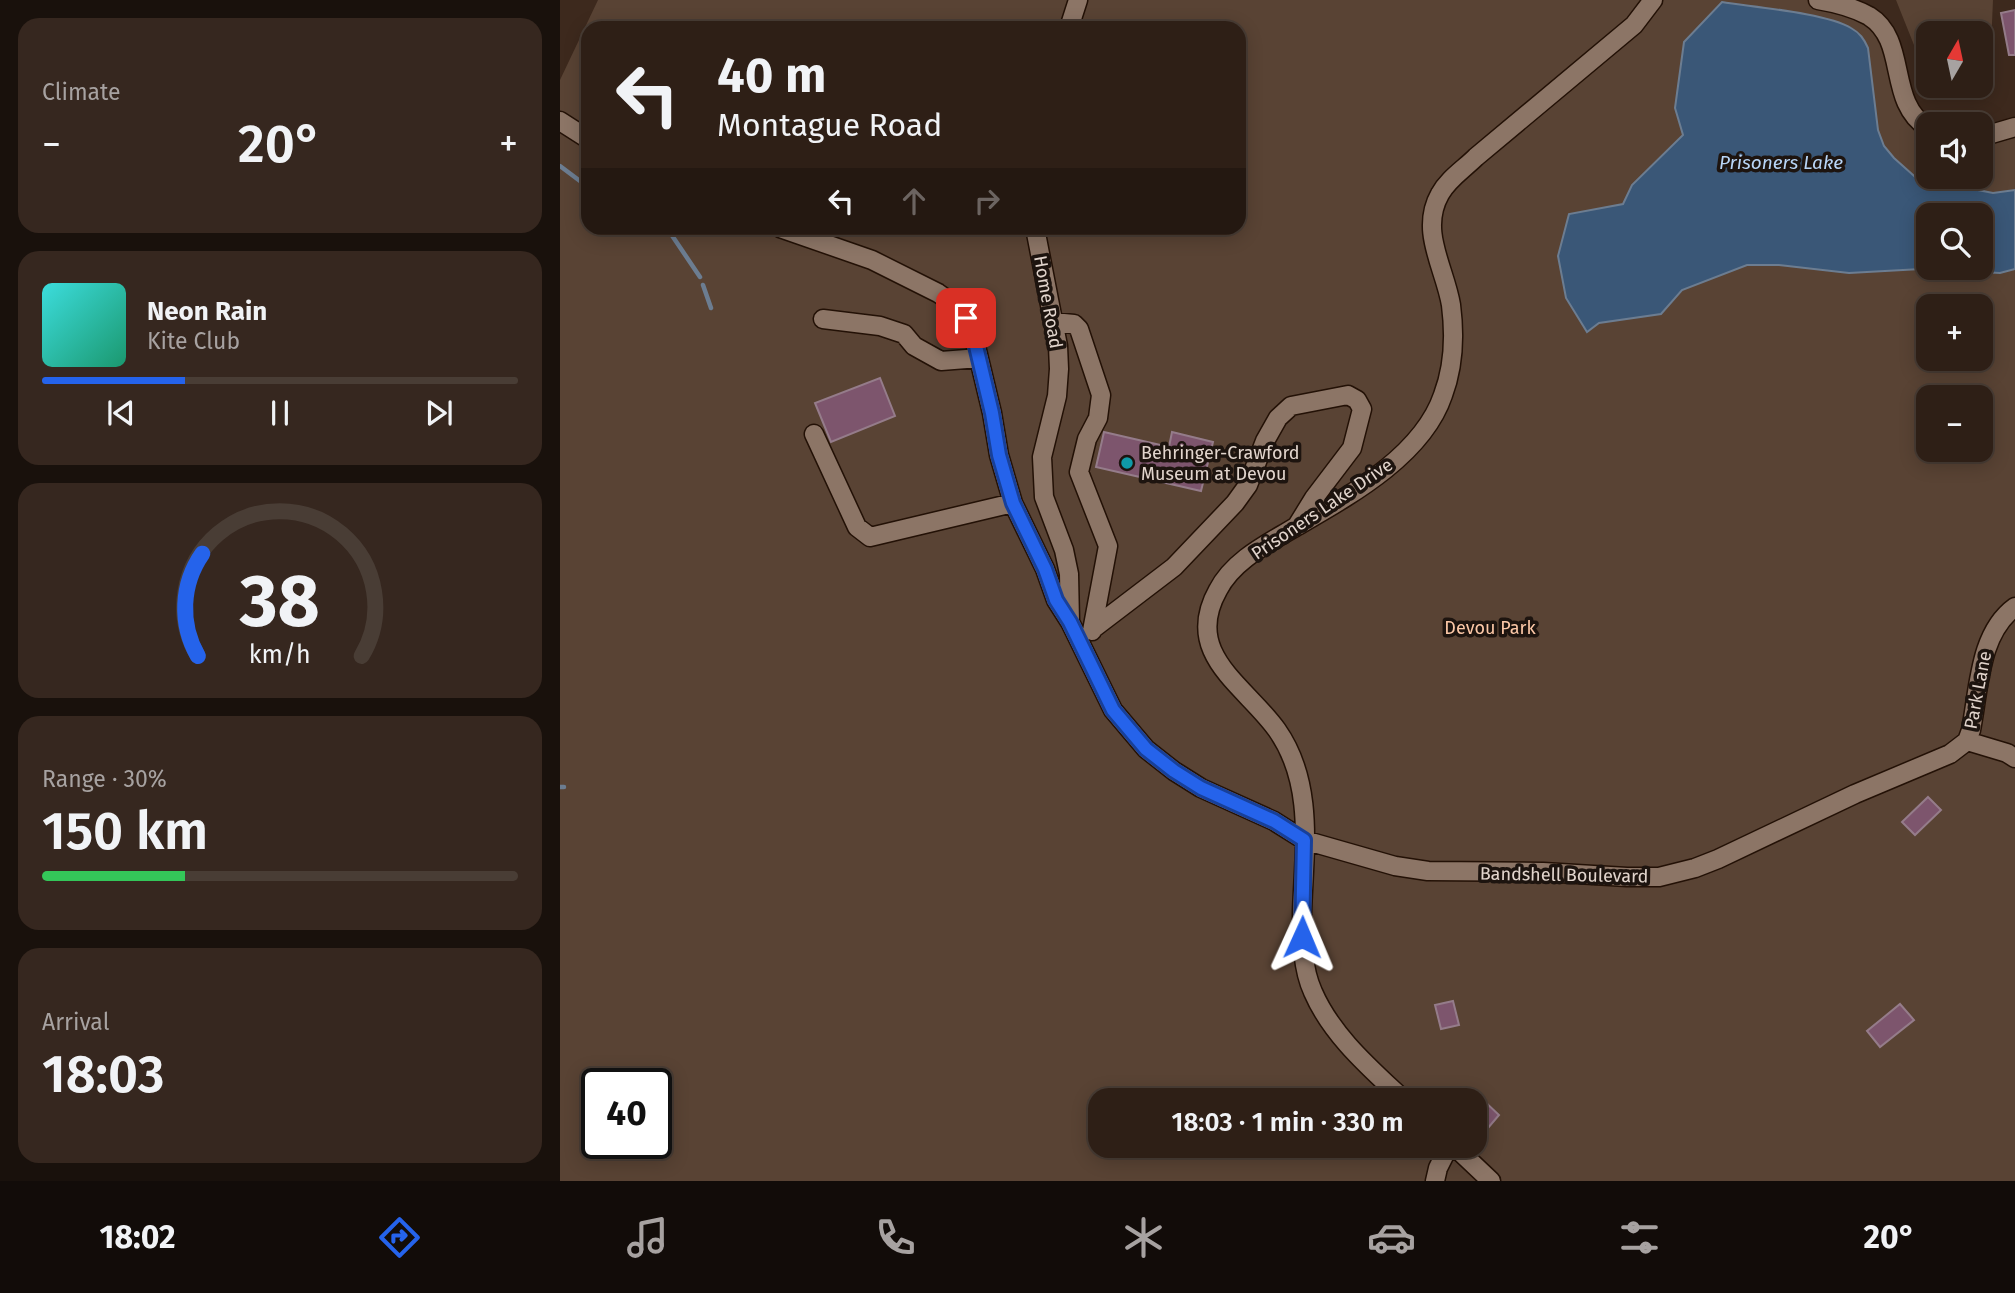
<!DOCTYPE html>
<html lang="en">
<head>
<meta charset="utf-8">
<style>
	:root { --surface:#2e1f16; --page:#36271f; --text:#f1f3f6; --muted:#a7a2a1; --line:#493d35; --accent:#2563eb }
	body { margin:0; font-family:"Fira Sans",sans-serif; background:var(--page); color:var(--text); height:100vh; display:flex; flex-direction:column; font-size:26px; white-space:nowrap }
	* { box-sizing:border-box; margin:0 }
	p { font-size:23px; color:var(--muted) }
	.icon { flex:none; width:38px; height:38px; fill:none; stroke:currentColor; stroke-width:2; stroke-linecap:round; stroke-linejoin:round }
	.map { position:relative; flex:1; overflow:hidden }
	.panel { display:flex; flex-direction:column; gap:18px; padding:18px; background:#19110c; width:560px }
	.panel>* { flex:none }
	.top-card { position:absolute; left:21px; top:21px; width:665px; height:214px; border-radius:21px; box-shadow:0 4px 18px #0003,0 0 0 2px var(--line); background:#2e1f16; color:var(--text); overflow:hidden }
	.needle { width:46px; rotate:9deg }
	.controls { position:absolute; left:1356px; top:21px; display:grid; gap:14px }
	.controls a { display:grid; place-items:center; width:77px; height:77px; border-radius:14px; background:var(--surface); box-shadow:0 4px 18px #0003,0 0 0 2px var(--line); font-size:35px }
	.speed { position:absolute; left:21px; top:1068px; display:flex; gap:14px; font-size:35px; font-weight:700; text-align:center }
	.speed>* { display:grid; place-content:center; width:91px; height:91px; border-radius:50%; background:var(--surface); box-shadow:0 4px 18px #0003,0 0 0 2px var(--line); line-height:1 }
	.speed .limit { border:4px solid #111; border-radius:10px; background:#fff; color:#111 }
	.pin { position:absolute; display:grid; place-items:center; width:60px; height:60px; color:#fff; margin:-30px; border-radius:14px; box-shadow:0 4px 10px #0006 }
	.me { position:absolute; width:77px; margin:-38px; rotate:1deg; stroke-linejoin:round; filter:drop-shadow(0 0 5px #0008) }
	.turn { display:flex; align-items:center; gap:24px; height:147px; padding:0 21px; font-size:32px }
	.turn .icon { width:91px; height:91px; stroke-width:2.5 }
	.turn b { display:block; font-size:49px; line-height:60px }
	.lanes { display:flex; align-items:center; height:66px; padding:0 21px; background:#0003; justify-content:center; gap:35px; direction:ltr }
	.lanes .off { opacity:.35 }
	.big { font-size:52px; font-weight:600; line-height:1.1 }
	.panel .card { flex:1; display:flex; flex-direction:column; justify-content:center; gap:10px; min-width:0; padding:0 24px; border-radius:21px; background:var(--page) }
	.panel .dial { align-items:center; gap:0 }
	.dial svg { height:182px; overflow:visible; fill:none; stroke:var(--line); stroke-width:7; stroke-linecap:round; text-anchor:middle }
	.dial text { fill:var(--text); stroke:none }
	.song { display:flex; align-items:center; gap:21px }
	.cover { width:84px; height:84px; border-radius:10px; background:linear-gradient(135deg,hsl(180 70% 55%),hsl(160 70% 35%)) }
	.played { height:7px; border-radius:4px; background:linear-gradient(90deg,var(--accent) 30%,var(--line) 30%) }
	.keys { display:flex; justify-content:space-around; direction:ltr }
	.heat { display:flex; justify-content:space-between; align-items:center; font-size:38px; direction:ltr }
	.charge { height:10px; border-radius:5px; background:linear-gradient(90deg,#34c759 30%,var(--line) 0) }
	.trip { position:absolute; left:528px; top:1088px; width:399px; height:70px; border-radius:21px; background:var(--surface); box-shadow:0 4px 18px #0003,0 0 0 2px var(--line); font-weight:600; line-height:70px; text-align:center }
	.tab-bar { display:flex; height:112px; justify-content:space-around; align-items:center; background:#120c09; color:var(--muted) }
	.tab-bar .icon { width:49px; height:49px }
	.tab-bar .current { color:var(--accent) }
	.tab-bar b { font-size:32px; color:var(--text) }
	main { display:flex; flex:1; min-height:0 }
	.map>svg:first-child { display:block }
</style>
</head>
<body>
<main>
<section class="panel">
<div class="card"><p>Climate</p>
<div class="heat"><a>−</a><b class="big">20°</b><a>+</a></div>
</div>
<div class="card">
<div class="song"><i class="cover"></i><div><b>Neon Rain</b><p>Kite Club</p></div></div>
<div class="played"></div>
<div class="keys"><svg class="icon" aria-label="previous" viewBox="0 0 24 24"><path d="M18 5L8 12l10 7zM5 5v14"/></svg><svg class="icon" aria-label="pause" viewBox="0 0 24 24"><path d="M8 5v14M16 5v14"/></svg><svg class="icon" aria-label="next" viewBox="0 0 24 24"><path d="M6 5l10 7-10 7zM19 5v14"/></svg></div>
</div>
<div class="card dial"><svg viewBox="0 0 100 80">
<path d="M14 69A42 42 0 1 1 86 69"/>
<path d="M14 69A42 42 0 0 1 16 24" stroke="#2563eb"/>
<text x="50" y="56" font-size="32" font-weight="700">38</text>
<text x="50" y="72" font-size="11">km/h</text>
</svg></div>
<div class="card"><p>Range · 30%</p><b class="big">150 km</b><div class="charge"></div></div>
<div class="card"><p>Arrival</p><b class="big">18:03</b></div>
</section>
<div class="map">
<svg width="1455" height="1181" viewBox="0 0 1455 1181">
	<rect width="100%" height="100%" fill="#3d291d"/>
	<path fill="#594334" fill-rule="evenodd" d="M38 0H1258L1310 16 1339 84 1368 128V177H1421V137L1455 127V1181H0V80ZM28 28H679V228H28ZM1368 215H1421V268H1368ZM1368 306H1421V359H1368ZM1368 397H1421V450H1368ZM37 1083H96V1143H37ZM541 1101H915V1146H541Z
		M1336 0H1433L1430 69 1421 71V33H1368V80Z"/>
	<path fill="#3a5777" stroke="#6c7d91" stroke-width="2" fill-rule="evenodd" d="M1162 2C1193 7 1267 13 1291 28 1300 33 1304 39 1308 48L1318 130 1324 146 1334 158 1362 183 1392 185 1433 193 1455 190V269L1440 273 1361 269 1289 273 1219 265H1187L1122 290 1101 314 1039 323 1027 332 1006 298 998 256 1009 214 1063 204 1072 185 1123 135 1115 108 1124 42ZM1368 215H1421V268H1368Z"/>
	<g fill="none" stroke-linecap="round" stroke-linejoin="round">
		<path stroke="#6c7d91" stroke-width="4.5" d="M0 166 28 187
			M102 228 111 234 140 277
			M143 285 151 308
			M0 787H4"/>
	</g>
	<path fill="#7d556d" stroke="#957c8a" stroke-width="2" d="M1455 10V55H1449L1441 13Z
		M320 378 335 416 271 442 255 403Z
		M544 432 609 447 612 432 653 442 641 491 536 467Z
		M1368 797 1381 810 1355 835 1342 822Z
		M893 1001 899 1025 881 1029 875 1005Z
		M1340 1004 1354 1020 1320 1047 1307 1031Z
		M922 1099 939 1115 928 1128 915 1116V1106Z"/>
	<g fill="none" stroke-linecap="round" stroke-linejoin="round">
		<defs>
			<path id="minor" d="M1258 0C1276 3 1293 7 1309 16 1349 41 1326 102 1368 128
				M509 28 518 0
				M0 121 28 139
				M1421 137 1455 127
				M220 228 312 260 378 293 398 307 406 318 415 342 432 413 439 455 453 503 485 569 496 600 510 622 553 710 586 749 614 771 641 788 714 821 744 840 835 866 868 871 983 872 1067 877H1099L1135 868 1158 859 1295 794 1390 754 1407 741
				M475 228 498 346 499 369 497 396 482 457 484 497 504 550 509 574 510 622
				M263 319 320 326 344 334 354 346 381 361 419 358
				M493 322 514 324 519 329 541 395 538 418 527 439 519 472 548 546 532 631
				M254 434 297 527 310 537 453 503
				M534 628 614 567 675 503 688 485 705 441 718 418 731 406 788 395 797 400 802 409 792 448 754 498 738 524
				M1407 741 1411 730C1419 689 1419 633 1455 607
				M1407 741 1447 753 1455 758
				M845 1101C811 1069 772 1036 753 992 742 968 742 939 742 913 744 851 755 784 717 730 685 685 622 654 658 590 673 561 705 545 732 529 787 497 862 457 883 395 894 366 895 336 891 305 885 268 859 231 880 194 888 179 904 169 916 157L1074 25 1093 0
				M894 1146 931 1181
				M875 1181 878 1168 889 1146"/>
		</defs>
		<use href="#minor" stroke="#231106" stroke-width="21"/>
		<use href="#minor" stroke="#8c7566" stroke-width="18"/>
	</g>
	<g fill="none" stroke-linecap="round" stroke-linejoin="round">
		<defs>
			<path id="route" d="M406 318 415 342 432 413 439 455 453 503 485 569 496 600 510 622 553 710 586 749 614 771 641 788 714 821 744 840 742 937"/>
		</defs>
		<use href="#route" stroke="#184099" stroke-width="18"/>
		<use href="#route" stroke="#2563eb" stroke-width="12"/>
	</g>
	<circle fill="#0f9aa8" stroke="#1d140f" stroke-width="2.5" cx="567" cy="463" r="7"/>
	<g text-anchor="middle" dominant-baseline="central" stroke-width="7" stroke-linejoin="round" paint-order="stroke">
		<g font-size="18" fill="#e2d5cd" stroke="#1d140f">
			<text transform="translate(488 302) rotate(80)">Home Road</text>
			<text transform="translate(762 509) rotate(-34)">Prisoners Lake Drive</text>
			<text transform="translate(1418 690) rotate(-79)">Park Lane</text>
			<text transform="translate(1004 875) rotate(1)">Bandshell Boulevard</text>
		</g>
		<g font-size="18" fill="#e2d5cd" stroke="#1d140f" text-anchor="start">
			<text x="581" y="453">Behringer-Crawford<tspan x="581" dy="21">Museum at Devou</tspan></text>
		</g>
		<g font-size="18" fill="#fcc8a7" stroke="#1d140f">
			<text x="930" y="628">Devou Park</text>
		</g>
		<g font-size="19" font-style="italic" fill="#b8d5f6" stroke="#1d140f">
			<text x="1221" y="162">Prisoners Lake</text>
		</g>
	</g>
</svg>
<div class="controls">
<a><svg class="needle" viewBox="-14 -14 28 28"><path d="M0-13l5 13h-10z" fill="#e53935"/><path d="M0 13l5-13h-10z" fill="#a7a2a1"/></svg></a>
<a><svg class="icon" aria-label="sound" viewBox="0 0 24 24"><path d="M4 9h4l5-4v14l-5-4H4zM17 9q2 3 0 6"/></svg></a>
<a><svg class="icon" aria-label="search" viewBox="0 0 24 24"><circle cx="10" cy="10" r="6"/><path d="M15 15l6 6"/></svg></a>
<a>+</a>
<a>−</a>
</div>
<div class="speed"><div class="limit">40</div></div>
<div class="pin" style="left:406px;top:318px;background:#d93025"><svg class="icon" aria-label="arrive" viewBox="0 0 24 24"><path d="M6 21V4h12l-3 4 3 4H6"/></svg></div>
<svg class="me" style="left:742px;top:937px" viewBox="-20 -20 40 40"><path d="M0-17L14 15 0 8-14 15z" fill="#2563eb" stroke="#fff" stroke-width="4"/></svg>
<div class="trip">18:03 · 1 min · 330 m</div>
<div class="top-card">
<div class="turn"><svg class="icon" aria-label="left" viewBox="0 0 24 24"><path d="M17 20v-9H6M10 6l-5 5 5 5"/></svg><div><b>40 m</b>Montague Road</div></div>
<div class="lanes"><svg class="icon" aria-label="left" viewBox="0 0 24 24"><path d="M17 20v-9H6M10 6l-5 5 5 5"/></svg><svg class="icon off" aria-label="ahead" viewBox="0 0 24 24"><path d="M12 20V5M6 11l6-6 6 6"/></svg><svg class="icon off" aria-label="right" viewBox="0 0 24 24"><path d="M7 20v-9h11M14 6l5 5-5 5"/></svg></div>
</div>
</div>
</main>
<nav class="tab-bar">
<b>18:02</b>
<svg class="icon current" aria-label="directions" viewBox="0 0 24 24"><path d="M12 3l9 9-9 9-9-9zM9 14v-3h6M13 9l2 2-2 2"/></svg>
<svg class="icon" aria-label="music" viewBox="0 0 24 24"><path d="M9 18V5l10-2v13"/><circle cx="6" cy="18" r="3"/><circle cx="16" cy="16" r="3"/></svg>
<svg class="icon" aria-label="phone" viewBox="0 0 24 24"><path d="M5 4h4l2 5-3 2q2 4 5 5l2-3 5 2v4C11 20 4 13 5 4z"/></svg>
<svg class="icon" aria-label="climate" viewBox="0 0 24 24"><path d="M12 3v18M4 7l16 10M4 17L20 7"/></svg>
<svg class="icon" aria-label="car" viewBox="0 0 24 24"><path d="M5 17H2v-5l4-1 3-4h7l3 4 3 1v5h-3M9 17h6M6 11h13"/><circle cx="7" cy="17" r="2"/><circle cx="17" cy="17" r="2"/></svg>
<svg class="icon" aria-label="filters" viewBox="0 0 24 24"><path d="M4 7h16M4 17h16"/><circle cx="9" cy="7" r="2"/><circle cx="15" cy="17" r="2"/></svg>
<b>20°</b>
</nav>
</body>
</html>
